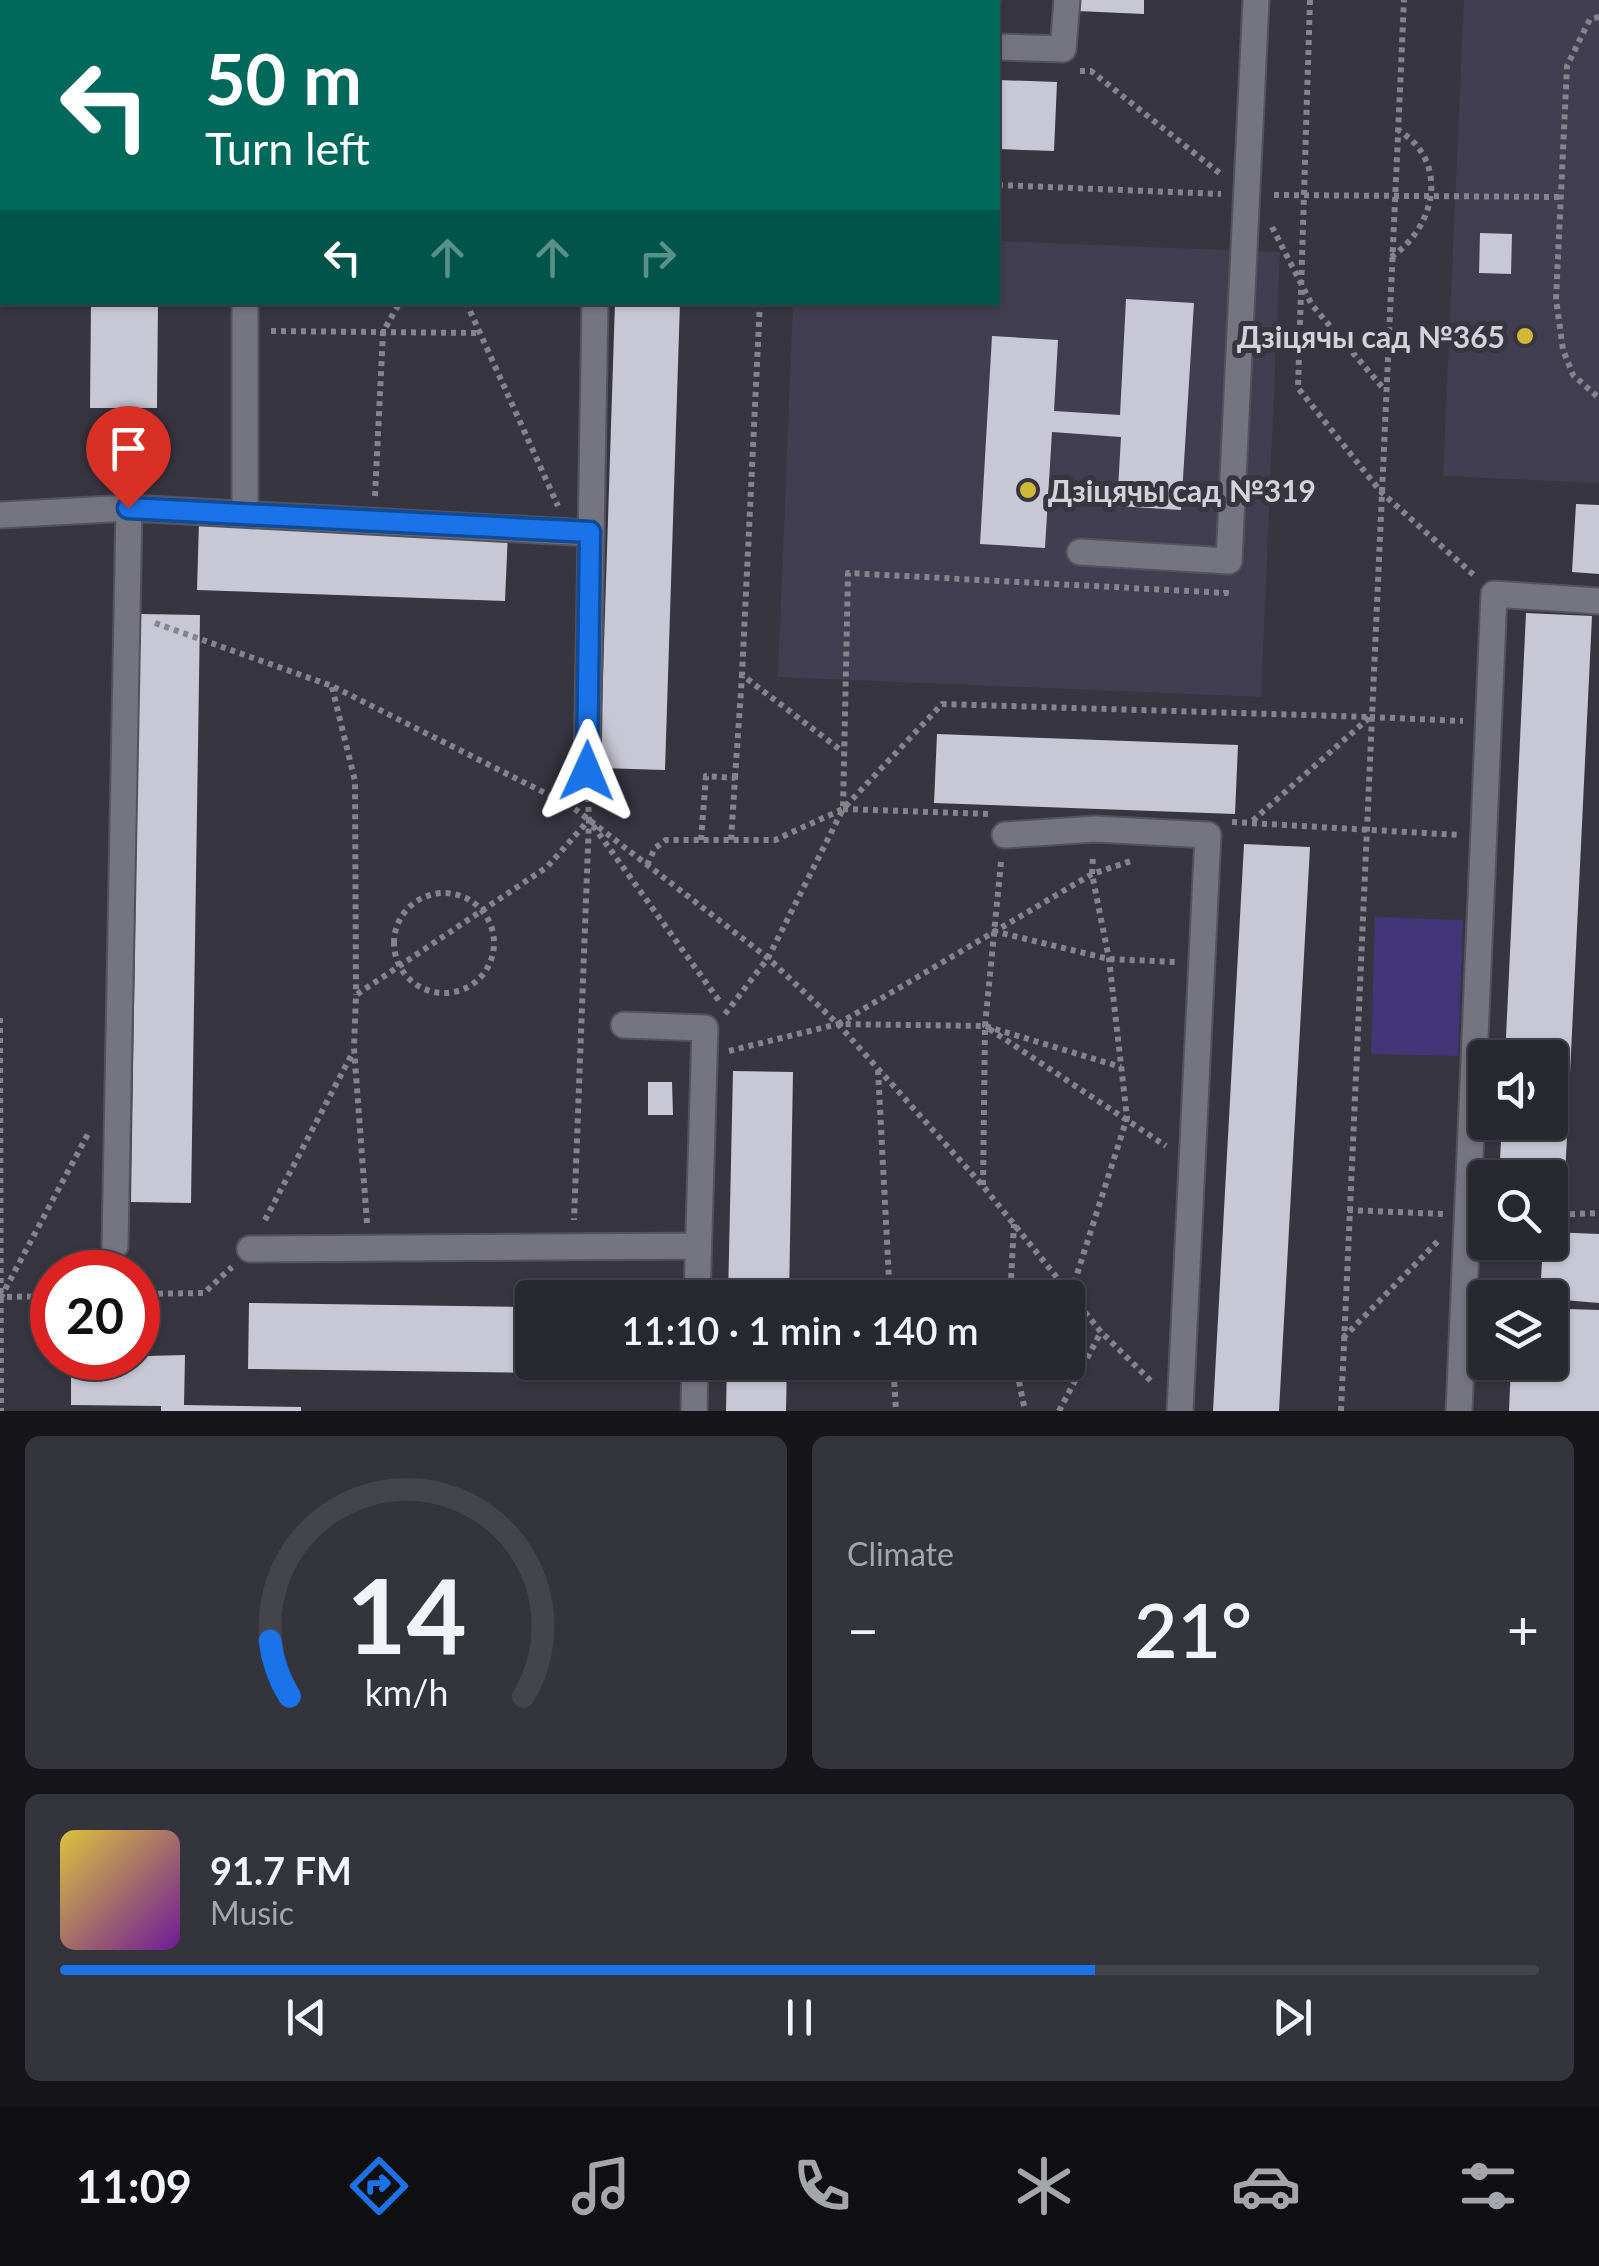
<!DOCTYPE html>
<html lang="en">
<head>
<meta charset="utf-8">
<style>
	:root { --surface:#282830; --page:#34343c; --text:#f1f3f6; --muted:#a5a6ab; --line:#44444c; --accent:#1a73e8 }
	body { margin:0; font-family:Lato,sans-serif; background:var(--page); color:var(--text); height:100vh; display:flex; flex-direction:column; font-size:38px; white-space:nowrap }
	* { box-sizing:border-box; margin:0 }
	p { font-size:32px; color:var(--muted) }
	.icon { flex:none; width:55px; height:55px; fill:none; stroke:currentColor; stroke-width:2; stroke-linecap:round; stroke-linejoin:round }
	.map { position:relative; height:1411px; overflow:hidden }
	.side { display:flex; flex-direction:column; gap:25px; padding:25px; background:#16161a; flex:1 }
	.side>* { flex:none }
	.top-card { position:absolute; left:0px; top:0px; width:1000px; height:305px; box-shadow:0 2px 8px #0004,0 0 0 2px var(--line); background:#00695c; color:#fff; overflow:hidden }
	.tools { position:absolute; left:1468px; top:1040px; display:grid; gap:20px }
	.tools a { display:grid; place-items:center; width:100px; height:100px; border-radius:10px; background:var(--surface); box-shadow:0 2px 8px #0004,0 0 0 2px var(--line); font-size:50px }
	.speed { position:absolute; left:30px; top:1250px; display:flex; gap:20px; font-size:50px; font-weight:700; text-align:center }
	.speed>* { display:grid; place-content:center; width:130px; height:130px; border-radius:50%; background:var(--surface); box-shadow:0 2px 8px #0004,0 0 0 2px var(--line); line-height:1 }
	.speed .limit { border:15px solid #d22; background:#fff; color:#111 }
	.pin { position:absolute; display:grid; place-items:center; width:85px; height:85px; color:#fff; margin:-102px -42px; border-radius:50% 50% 50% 0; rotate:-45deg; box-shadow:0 0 10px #0007 }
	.pin .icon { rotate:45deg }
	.me { position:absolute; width:110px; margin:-55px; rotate:1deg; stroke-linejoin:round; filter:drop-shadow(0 0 8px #0008) }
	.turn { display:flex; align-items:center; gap:35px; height:210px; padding:0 40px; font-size:45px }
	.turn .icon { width:130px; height:130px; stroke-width:2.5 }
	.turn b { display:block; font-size:70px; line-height:85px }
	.lanes { display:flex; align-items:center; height:95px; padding:0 40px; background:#0003; justify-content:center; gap:50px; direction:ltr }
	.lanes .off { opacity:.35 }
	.big { font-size:75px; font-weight:600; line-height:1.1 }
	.side .card { flex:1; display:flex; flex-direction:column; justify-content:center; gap:15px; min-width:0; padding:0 35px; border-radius:15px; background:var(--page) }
	.side .dial { align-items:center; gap:0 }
	.dial svg { height:260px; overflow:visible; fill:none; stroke:var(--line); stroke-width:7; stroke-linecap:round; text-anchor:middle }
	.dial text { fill:var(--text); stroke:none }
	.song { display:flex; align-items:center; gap:30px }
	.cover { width:120px; height:120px; border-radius:15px; background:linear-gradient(135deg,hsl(50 70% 55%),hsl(280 70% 35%)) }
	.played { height:10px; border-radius:5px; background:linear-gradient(90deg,var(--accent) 70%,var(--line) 70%) }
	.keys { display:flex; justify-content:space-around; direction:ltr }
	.heat { display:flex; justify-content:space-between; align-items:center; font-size:55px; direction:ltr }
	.side .tiles { flex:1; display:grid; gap:25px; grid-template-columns:1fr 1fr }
	.card:last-child { grid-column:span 2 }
	.trip { position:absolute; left:515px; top:1280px; width:570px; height:100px; border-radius:10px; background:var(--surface); box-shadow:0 2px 8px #0004,0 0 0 2px var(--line); font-weight:600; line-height:100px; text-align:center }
	.menu { display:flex; height:160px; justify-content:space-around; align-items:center; background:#101013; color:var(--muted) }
	.menu .icon { width:70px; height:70px }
	.menu .active { color:var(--accent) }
	.menu b { font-size:45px; color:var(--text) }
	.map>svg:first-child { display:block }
</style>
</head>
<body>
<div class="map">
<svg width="1599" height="1411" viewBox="0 0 1599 1411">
	<rect width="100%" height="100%" fill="#363540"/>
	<path fill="#403e50" d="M1464 0H1599V483L1443 476Z
		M998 241 1280 252 1261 697 778 677 793 303 998 302Z"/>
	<path fill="#423678" d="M1375 917 1463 920 1458 1056 1371 1054Z"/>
	<path fill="#c8c7d5" d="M1078 0H1144V14L1077 11Z
		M998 80 1057 82 1054 151 998 149Z
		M1480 233 1512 234 1511 274 1479 273Z
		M1126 299 1194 303 1181 510 1117 506 1121 437 1052 432 1045 548 980 544 992 336 1058 340 1054 411 1120 415Z
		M91 302H158L157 408H90Z
		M615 302H680L665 770 600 768Z
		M1576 504 1599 505V574L1572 572Z
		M199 521 508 532 505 601 197 590Z
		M1526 613 1592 616 1564 1199 1550 1198V1178H1499L1502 1122H1550V1058H1505Z
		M140 614 200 615 191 1203 131 1202Z
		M937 734 1238 745 1235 814 934 803Z
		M1244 844 1310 847 1279 1411H1213Z
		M733 1071 793 1072 789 1298H728Z
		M648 1082H672L673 1115H648Z
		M1550 1232 1599 1234V1303L1540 1298 1543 1242H1550Z
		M249 1303 532 1307V1362H689L688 1375 248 1369Z
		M1568 1309 1599 1310V1411H1509L1511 1364 1565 1367Z
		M185 1355 184 1405 301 1407V1411H161V1406L71 1405V1358Z
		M727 1362H787L786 1411H726Z"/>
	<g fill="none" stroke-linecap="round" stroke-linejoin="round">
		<defs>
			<path id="minor" d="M245 0V2
				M998 47 1063 49 1067 0
				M245 514V302
				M0 515 129 508 590 533
				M1080 552 1229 561 1256 0
				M587 771 595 302
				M1005 835 1095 829 1208 835 1180 1411
				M624 1025 705 1028 697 1298
				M115 1246 129 508
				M250 1249 698 1246
				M694 1411 695 1362
				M1459 1411 1494 594 1599 601"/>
		</defs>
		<use href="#minor" stroke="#54535c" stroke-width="29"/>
		<path stroke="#84848d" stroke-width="6" stroke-dasharray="5 5" stroke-linecap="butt" d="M338 0 339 2
			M456 0 458 2
			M1310 0 1298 388 1381 492 1476 577
			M790 2V0
			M1599 17 1590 19 1567 66 1556 299 1563 350 1573 375 1599 398
			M1080 71H1091L1222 175
			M998 185 1221 194
			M1274 195 1559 197
			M0 209 2 0
			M1272 227 1312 305 1383 388
			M1391 257C1436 227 1450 161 1398 130
			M466 302 558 506
			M760 302 742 675 842 751
			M271 331 479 333
			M375 496 383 332 400 302
			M155 623 332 686 571 806 768 958 838 1024 983 1186 1101 1332 1152 1382
			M332 687 355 781 356 995
			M1370 717 1463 721
			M735 778 742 676
			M588 797 589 820 720 1002
			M843 809 990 814
			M1232 822 1459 835
			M701 840 706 776 735 778 731 840
			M1001 862 985 1026 1166 1146
			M647 865 655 848 666 840H775L843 809 942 704 1370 717 1250 823
			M394 943a50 50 0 1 1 100 0a50 50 0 1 1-100 0Z
			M993 931 1109 959 1177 962
			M725 1014 768 958 843 809 848 573 1226 593V587
			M0 1018 1 1411
			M838 1024 1092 874 1134 860
			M729 1051 838 1024 985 1026 1121 1067
			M878 1070 890 1298
			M983 1185 985 1028
			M1348 1210 1443 1214
			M1550 1215 1599 1213
			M265 1220 354 1050
			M367 1223 354 1048 356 995 547 867 589 820 574 1220
			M138 1294 204 1293 232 1267
			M52 1296 1 1297 89 1132
			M1010 1298 1014 1224
			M1063 1298 1071 1293 1127 1118 1109 959 1092 874 1093 855
			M1550 1324 1567 1325
			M1343 1338 1439 1240
			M893 1362 896 1411
			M1015 1362 1025 1411
			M1059 1411 1101 1332
			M1341 1411 1404 0"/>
		<use href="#minor" stroke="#757481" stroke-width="25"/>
	</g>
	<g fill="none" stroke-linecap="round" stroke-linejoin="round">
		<defs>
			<path id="route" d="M128 508 590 532 587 771"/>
		</defs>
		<use href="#route" stroke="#114b97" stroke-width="25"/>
		<use href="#route" stroke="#1a73e8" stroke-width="18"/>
	</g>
	<g fill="#ceb938" stroke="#363540" stroke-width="4">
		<circle cx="1525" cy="336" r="10"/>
		<circle cx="1028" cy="490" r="10"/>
	</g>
	<g text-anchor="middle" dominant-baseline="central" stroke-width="10" stroke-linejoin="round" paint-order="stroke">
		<g font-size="30" font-weight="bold" fill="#d2d2d9" stroke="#363540" text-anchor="end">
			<text x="1505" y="336">Дзіцячы сад №365</text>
			<text x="1048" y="490" text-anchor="start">Дзіцячы сад №319</text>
		</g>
	</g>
</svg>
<div class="tools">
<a><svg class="icon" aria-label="sound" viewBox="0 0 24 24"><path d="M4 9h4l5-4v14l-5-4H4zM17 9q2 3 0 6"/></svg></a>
<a><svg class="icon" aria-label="search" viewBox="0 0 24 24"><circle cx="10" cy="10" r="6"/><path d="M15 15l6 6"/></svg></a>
<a><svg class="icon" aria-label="layers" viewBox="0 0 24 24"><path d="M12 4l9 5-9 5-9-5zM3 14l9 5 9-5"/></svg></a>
</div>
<div class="speed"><div class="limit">20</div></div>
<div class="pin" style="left:128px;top:508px;background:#d93025"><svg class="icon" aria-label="arrive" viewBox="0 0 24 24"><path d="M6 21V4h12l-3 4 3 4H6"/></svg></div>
<svg class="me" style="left:587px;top:771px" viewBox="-20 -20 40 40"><path d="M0-17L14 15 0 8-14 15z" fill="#1a73e8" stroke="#fff" stroke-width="4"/></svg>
<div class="trip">11:10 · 1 min · 140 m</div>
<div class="top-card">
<div class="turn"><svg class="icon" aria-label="left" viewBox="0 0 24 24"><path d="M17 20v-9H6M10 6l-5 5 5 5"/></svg><div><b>50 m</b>Turn left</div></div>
<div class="lanes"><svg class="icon" aria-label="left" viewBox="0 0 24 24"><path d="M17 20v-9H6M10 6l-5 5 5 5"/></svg><svg class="icon off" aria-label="ahead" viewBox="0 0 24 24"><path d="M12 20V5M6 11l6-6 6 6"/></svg><svg class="icon off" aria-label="ahead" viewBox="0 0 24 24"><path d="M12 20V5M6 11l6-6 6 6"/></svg><svg class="icon off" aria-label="right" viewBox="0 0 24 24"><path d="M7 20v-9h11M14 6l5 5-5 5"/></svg></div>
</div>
</div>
<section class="side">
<div class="tiles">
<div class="card dial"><svg viewBox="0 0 100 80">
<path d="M14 69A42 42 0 1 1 86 69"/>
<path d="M14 69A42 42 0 0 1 8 52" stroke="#1a73e8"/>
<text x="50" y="56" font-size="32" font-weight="700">14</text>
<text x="50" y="72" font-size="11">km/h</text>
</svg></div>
<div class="card"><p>Climate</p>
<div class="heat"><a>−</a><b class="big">21°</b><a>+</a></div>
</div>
<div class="card">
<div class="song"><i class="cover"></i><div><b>91.7 FM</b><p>Music</p></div></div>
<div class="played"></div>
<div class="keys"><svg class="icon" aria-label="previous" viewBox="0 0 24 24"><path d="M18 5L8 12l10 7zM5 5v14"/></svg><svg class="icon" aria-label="pause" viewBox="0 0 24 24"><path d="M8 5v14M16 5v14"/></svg><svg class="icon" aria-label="next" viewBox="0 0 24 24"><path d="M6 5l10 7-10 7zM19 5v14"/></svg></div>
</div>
</div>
</section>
<nav class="menu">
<b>11:09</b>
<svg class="icon active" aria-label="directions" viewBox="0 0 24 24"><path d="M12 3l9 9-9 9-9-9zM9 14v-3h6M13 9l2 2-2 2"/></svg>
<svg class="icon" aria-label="music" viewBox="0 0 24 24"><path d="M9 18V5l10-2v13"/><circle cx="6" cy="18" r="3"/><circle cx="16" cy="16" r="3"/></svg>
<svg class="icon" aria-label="phone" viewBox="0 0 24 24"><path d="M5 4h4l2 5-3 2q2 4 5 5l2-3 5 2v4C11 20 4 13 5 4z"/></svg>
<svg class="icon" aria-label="climate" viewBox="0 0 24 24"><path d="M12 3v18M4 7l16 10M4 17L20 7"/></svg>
<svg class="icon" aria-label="car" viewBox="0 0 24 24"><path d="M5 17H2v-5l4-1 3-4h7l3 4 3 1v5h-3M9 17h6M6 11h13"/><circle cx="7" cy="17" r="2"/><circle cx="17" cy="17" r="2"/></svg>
<svg class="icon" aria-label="filters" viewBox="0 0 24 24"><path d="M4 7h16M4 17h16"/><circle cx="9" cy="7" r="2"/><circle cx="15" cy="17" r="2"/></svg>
</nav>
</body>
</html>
